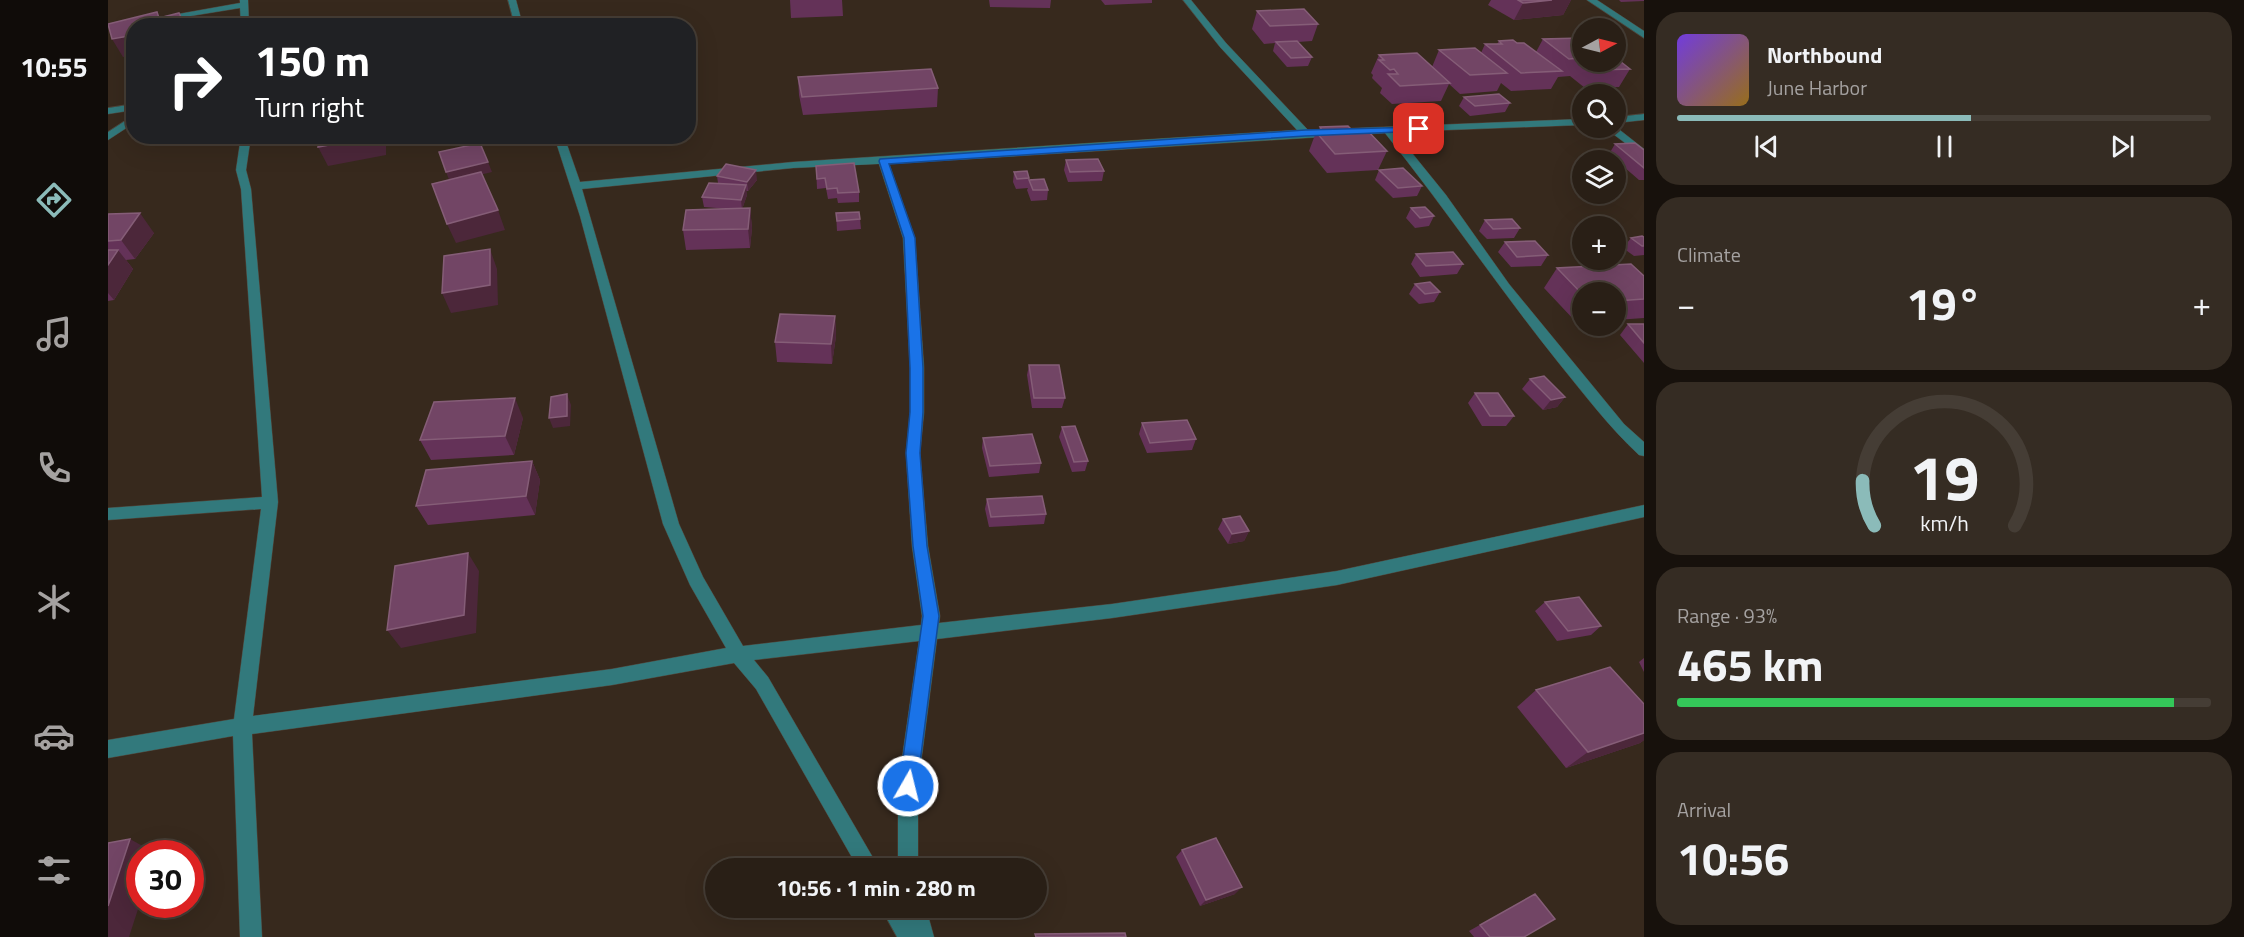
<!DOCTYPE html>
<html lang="en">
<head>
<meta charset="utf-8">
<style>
	:root { --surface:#291f16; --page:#352c23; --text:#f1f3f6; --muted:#a5a2a1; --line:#453d35; --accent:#8bbbb9 }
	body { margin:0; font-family:"Titillium Web",sans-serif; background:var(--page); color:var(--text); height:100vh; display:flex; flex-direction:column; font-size:22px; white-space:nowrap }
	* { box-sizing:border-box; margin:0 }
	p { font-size:20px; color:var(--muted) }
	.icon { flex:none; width:33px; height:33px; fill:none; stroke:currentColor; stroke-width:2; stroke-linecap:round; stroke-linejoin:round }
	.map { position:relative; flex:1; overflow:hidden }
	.panel { display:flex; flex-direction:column; gap:12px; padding:12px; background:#17110c; width:600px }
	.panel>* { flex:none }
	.guide { position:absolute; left:18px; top:18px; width:570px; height:126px; border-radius:24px; box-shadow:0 6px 24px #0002,0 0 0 2px var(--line); background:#202124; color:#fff; overflow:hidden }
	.needle { width:39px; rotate:83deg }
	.fabs { position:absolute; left:1464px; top:18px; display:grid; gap:12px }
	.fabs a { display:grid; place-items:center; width:54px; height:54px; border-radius:50%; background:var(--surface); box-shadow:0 6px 24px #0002,0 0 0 2px var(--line); font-size:30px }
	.speed { position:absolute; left:18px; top:840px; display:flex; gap:12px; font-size:30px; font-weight:700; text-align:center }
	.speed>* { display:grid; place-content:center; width:78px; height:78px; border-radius:50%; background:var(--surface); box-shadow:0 6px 24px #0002,0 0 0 2px var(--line); line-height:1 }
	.speed .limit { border:9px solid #d22; background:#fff; color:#111 }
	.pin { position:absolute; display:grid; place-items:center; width:51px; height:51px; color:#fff; margin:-26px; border-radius:12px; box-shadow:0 3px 9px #0006 }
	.me { position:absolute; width:66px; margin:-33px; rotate:8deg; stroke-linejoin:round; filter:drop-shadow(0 0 4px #0008) }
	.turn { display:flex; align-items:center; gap:21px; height:126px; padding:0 30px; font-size:27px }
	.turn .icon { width:78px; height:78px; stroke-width:2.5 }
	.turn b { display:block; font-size:42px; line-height:51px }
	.big { font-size:45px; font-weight:700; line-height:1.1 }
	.panel .card { flex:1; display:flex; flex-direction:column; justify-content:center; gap:9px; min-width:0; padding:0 21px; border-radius:24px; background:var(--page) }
	.panel .dial { align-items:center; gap:0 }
	.dial svg { height:156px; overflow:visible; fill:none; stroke:var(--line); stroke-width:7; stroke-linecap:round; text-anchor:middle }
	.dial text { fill:var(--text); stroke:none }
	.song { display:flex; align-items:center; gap:18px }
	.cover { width:72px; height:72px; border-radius:9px; background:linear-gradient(135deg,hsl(260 70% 55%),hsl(40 70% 35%)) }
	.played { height:6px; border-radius:3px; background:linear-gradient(90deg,var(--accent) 55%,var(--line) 55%) }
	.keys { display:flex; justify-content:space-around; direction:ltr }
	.heat { display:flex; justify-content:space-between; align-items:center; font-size:33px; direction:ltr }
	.charge { height:9px; border-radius:4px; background:linear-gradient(90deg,#34c759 93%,var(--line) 0) }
	.trip { position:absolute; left:597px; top:858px; width:342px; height:60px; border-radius:30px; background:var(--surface); box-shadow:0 6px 24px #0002,0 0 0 2px var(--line); font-weight:700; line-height:60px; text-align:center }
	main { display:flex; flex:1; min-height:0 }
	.menu { display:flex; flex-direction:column; width:108px; justify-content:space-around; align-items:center; background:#100c09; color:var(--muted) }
	.menu .icon { width:42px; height:42px }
	.menu .current { color:var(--accent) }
	.menu b { font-size:27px; color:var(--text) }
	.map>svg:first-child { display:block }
</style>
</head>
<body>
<main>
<nav class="menu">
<b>10:55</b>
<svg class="icon current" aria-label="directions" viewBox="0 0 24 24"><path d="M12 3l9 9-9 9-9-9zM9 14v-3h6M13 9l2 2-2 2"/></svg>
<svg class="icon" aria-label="music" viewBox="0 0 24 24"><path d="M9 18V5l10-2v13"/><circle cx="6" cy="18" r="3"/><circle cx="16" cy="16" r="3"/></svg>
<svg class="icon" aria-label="phone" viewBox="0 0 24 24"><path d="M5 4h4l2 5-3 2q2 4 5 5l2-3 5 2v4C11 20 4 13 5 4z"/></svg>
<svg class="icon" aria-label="climate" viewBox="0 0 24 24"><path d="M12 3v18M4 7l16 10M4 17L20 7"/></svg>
<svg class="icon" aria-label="car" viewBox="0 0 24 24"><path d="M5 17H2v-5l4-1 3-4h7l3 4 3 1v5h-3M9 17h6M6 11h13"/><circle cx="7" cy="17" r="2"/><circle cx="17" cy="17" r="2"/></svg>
<svg class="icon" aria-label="filters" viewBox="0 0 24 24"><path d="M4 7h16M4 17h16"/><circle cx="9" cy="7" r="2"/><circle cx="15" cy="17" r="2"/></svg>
</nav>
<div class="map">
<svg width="1536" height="937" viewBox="0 0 1536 937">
	<rect width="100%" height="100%" fill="#37291d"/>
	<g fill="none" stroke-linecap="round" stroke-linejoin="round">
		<defs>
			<path id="minor" d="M132 0H140L141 26H133L132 8 52 21 48 18 132 3Z
				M400 0H408L415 26H407Z
				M1075 0H1083L1118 43 1200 130 1474 119V125L1287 132 1338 195 1401 284 1516 424 1536 442V456L1531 455C1501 427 1476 394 1450 362 1390 287 1337 208 1277 133L781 164 807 238 816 368V412L812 453 820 546 832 616 831 623 1004 604 1229 571 1536 505V517L1229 585 1004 618 829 639 810 786V868H790V786L811 641 646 660 660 677 771 868H750L648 689 626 663 504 685 144 734 154 937H132L125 736 0 758V740L126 719 153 509 0 520V508L154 497 133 189 128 170 133 136H143L138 170 143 189 170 502 145 716 504 669 618 648 582 585 555 524 472 216 446 136H456L472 182 685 162 1189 130 1112 47ZM771 164 795 238 802 368V412L798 453 804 546 814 616 813 625 635 646 595 577 571 524 474 189 685 168Z
				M1479 0H1489L1536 31V38Z
				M26 104V110L0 114V108Z
				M1536 114V120L1508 123V117Z
				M26 115V123L0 140V132Z
				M1508 127 1536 149V157L1497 128Z
				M773 908H796L798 911V908H818L826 937H789Z"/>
		</defs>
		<use href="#minor" stroke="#53463b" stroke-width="1"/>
		<use href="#minor" fill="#32797c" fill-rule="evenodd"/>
	</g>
	<path fill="#643258" d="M682 0H734L735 16 683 18Z
		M881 0H943L942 8 882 7Z
		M993 0H1044V3L997 5Z
		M1383 0H1463L1455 15 1406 20 1380 5Z
		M1511 0H1536V1L1513 2Z
		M1149 11 1210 24 1204 41 1190 42 1204 57 1200 66 1179 67 1165 51 1167 43 1156 44 1144 29Z
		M1474 38V62H1508L1522 69 1511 87 1477 88 1462 76 1450 77 1443 89 1403 91 1393 83 1389 91 1352 94 1341 84 1333 101 1284 104 1272 93 1274 88 1264 78 1265 75 1263 73 1271 55 1324 67 1331 50 1373 53 1377 44H1389L1391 41 1409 43 1428 52 1435 39Z
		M690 77 830 88 829 107 695 115 691 95Z
		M1356 97 1402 103 1397 112 1362 116 1351 106Z
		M1212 127 1279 151 1270 170 1219 173 1201 151 1208 132H1210Z
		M1507 144 1536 150V180H1531L1501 154Z
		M958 160 996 171 994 181 960 182 956 170Z
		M708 166 751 192V202L730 203 729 198 720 199 718 188 709 189Z
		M1271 170 1314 186 1309 196 1285 198 1267 180Z
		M906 172 921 178V180L940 190 939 200 923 201 919 190 920 188 908 189 905 182Z
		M609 176 649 180 640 191H638L639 195 634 209 642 208 644 228 642 248 578 250 575 230 621 209 596 207 594 197 610 183Z
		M1303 208 1326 216 1321 226 1307 228 1298 218Z
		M728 213 752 219 753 229 729 231Z
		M0 214 46 233 27 259 18 260 25 269 6 300 0 301Z
		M1377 220 1412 228 1406 238 1379 239 1371 231Z
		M1536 237V255L1526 256 1515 248 1523 238Z
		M1397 242 1440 255 1433 266 1403 267 1390 252Z
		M1308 254 1355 264 1349 274 1312 277 1303 264Z
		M1449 268 1536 276V318L1508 320V292H1474V322H1468L1436 288Z
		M1307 284 1332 292 1326 302 1311 304 1301 294Z
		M727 316 728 336 724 364 669 362 667 342Z
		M1520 324H1536V363L1512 335Z
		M921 365 957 398 954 408H924L919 375Z
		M1422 379 1457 397 1449 407 1435 410 1414 389Z
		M1367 393 1406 416 1398 426H1374L1360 403Z
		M415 418 406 455 323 460 312 440Z
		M1034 423 1088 439 1084 450 1039 453 1031 434Z
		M954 427 980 461 977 471 964 472 951 437Z
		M875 438 933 463 931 473 881 477 874 448Z
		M424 461 432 480 427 515 320 525 308 506Z
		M879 499 938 514 936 524 881 527 877 509Z
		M1115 519 1141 531 1136 541 1120 544 1110 529Z
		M1437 602 1493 626 1483 635 1449 641 1427 611Z
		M1536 658V672L1531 662Z
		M1428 690 1536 704V740L1532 743 1458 768 1409 707Z
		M1074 850 1127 894 1092 906 1068 857Z
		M1427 894 1416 937H1366L1361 931Z"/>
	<path fill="#4c273a" d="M1444 0H1463L1455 15 1406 20 1415 3Z
		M26 35V55L15 57 4 39Z
		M270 136H278V155L220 166 210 147Z
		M380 162 384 172 342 182 338 172Z
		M648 170 649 180 640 191 639 182Z
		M638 185 639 195 634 210 633 200Z
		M642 208 644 228 642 248 640 229Z
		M390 210 397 230 348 243 339 224Z
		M32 213 46 233 27 259 13 240Z
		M382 249 389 269 390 305 343 313 334 293Z
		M10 250 25 269 6 300 0 293V265Z
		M727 316 728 336 724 364 723 344Z
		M459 394 463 405 462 426 445 428 441 418Z
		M1457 397 1449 407 1435 410 1443 400Z
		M407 398 415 418 406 455 397 436Z
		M424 461 432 480 427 515 418 496Z
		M1141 531 1136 541 1120 544 1124 534Z
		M360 553 371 571 368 633 293 648 279 630Z
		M1536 733V740L1532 743 1458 768 1480 752Z
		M22 839 47 853 32 854V903L21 937H0V906Z
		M1134 887 1127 894 1092 906 1098 900Z"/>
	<path fill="#724565" stroke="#855d77" stroke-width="1.5" d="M1410 0H1444L1415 3Z
		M1196 9 1210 24 1162 26 1149 11Z
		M49 12 51 18 71 13 76 24 68 26H26V35L4 39 0 24Z
		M1474 38V60L1472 58 1461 59 1435 39Z
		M1405 40 1409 43H1416L1454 71 1413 73 1377 44H1394L1391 41Z
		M1189 41 1204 57 1183 58 1168 42Z
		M1367 48 1399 73 1362 75 1331 50Z
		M1309 53 1342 83 1292 86 1280 74H1290L1286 69 1282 70 1271 60H1276L1271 55Z
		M1508 58 1522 69 1488 70 1477 62H1508Z
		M823 69 830 88 694 97 690 77Z
		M1391 94 1402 103 1367 106 1356 97Z
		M1240 126 1244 130 1258 129 1279 151 1227 154 1208 132H1215L1212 127Z
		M211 136H270L210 147Z
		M372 143 380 162 338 172 331 152Z
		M1527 143 1536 150V168L1507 144Z
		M990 159 996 171 962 172 958 160Z
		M746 163 751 192 730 193 729 188 719 189 717 178 709 179 708 166Z
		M618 164 648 170 639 182 609 176Z
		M1295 168 1314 186 1290 188 1271 170Z
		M919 171 921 178 909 179 906 172Z
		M373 172 390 210 339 224 324 184Z
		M936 179 940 190H925L921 180Z
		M601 183 638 185 633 200 594 197Z
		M1317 207 1326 216 1312 218 1303 208Z
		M642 208 640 229 575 230 578 210Z
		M751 212 752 219 729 221 728 213Z
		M32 213 13 240 0 241V214Z
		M1404 219 1412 228 1385 229 1377 220Z
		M1534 236 1536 237V246H1534L1523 238Z
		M1427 241 1440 255 1409 257 1397 242Z
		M382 249V285L334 293 336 256Z
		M0 250H10L0 265Z
		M1345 252 1355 264 1318 266 1308 254Z
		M1523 264 1536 276V299L1508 301V292H1474V294L1449 268Z
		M1322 282 1332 292 1317 294 1307 284Z
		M672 314 727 316 723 344 667 342Z
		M1520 324H1536V343Z
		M921 365H951L957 398H926Z
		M1436 376 1457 397 1443 400 1422 379Z
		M1367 393H1390L1406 416H1382Z
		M459 394V416L441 418 443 397Z
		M407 398 397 436 312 440 326 402Z
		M1079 420 1088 439 1042 443 1034 423Z
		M967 426 980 461 966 462 954 427Z
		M924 434 933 463 882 466 875 438Z
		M424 461 418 496 308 506 318 470Z
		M934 496 938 514 883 517 879 499Z
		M1132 516 1141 531 1124 534 1115 519Z
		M360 553 356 615 279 630 287 566Z
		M1471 597 1493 626 1460 631 1437 602Z
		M1502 667 1536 704V733L1480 752 1428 690Z
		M1108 838 1134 887 1098 900 1074 850Z
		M22 839 0 906V843Z
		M1427 894 1447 919 1416 937H1382L1372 925Z
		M1017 933 1018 937H928L927 934Z"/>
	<path fill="#1a73e8" stroke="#114b97" stroke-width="1.5" d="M1311 127 1315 129 1314 131 1197 136 781 164 807 238 815 368V412L812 453 819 546 831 616 809 786 806 792 800 795 794 792 791 786 815 616 805 546 798 453 802 412V368L796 238 771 161 772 159 1197 130Z"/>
</svg>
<div class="fabs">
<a><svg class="needle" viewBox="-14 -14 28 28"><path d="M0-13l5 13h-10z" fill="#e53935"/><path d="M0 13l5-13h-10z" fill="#a5a2a1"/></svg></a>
<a><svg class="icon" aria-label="search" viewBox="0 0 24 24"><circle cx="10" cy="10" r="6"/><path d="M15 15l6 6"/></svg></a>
<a><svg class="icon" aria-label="layers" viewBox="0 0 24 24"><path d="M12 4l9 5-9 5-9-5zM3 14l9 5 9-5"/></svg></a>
<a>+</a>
<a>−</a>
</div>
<div class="speed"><div class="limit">30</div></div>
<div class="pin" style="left:1311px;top:129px;background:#d93025"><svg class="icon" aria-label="arrive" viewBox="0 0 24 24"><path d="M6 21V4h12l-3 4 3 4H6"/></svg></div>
<svg class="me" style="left:800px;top:786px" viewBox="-20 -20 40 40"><circle r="17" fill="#1a73e8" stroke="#fff" stroke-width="3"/><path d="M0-11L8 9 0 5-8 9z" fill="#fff"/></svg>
<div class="trip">10:56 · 1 min · 280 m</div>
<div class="guide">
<div class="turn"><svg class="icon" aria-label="right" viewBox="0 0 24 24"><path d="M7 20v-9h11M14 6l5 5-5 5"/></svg><div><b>150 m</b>Turn right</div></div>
</div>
</div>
<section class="panel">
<div class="card">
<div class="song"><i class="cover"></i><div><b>Northbound</b><p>June Harbor</p></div></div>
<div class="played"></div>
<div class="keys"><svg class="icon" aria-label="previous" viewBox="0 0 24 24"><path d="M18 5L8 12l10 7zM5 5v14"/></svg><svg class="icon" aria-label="pause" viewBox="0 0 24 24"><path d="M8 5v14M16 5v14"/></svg><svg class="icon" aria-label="next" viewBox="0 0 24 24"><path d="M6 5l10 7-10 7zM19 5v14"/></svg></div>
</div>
<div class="card"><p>Climate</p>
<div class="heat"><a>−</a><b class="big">19°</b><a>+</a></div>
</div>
<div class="card dial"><svg viewBox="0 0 100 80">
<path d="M14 69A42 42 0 1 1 86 69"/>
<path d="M14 69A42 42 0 0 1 8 46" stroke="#8bbbb9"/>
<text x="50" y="56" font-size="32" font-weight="700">19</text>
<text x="50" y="72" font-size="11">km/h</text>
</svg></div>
<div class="card"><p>Range · 93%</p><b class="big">465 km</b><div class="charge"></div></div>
<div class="card"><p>Arrival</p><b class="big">10:56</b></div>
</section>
</main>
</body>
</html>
